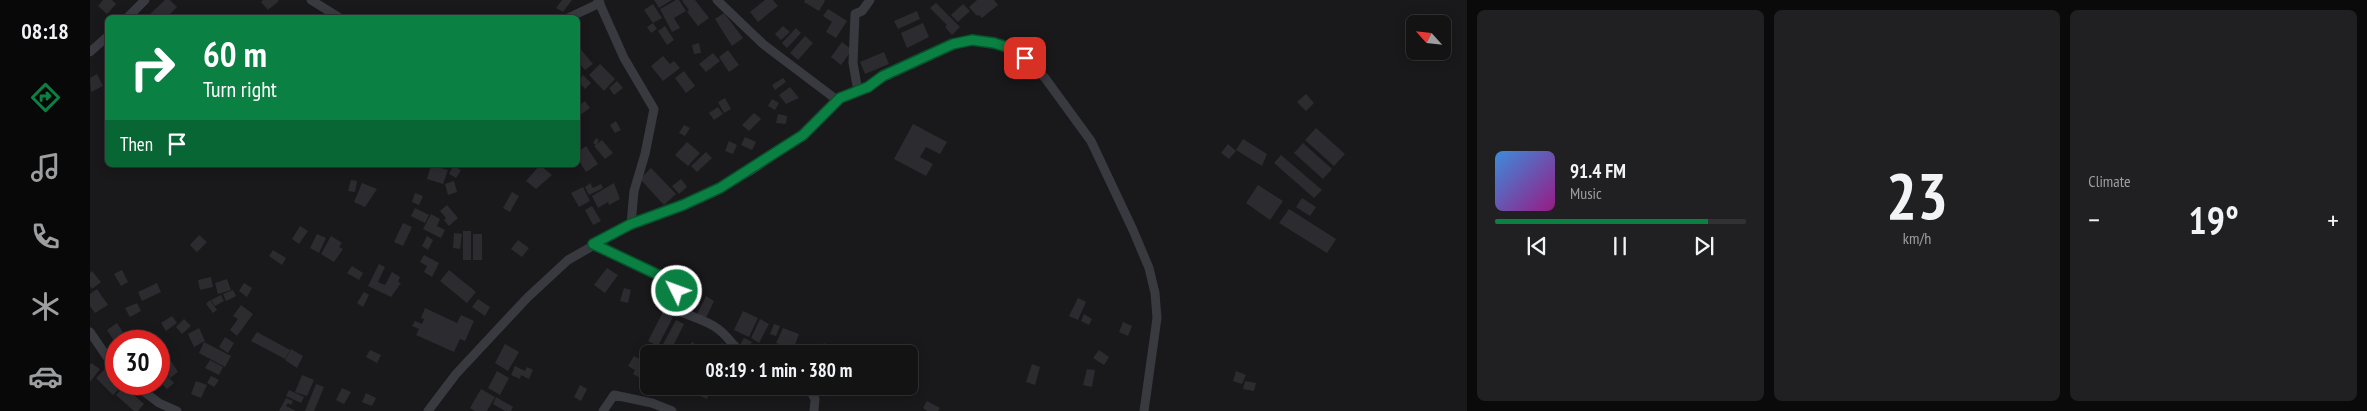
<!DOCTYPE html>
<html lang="en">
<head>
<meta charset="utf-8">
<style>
	:root { --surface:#131314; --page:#202022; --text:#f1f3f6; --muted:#9d9ea0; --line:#323234; --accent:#0b8043 }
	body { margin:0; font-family:"PT Sans Narrow",sans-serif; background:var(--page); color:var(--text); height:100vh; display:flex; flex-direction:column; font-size:19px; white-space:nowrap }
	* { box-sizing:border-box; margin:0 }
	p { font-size:16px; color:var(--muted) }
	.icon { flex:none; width:28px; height:28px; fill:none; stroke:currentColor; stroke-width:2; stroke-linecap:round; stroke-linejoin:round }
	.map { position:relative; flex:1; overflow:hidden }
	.side { display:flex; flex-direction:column; gap:10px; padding:10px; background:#0a0a0b; width:900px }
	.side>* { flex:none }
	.banner { position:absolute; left:15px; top:15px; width:475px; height:152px; border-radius:8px; box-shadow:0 2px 12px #0003,0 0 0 1px var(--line); background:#0b8043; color:#fff; overflow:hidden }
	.needle { width:32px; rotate:297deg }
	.buttons { position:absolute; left:1316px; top:15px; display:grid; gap:10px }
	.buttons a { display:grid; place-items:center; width:45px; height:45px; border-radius:8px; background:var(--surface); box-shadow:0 2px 12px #0003,0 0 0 1px var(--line); font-size:25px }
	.speed { position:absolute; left:15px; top:330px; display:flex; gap:10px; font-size:25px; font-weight:700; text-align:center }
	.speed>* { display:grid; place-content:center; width:65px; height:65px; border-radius:50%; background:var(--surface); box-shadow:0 2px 12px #0003,0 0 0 1px var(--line); line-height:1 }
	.speed .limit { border:8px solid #d22; background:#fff; color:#111 }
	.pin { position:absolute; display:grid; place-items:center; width:42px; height:42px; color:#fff; margin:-21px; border-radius:10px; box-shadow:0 2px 8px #0006 }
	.me { position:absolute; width:55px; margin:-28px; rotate:312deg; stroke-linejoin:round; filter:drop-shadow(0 0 4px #0008) }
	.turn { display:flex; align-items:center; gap:18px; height:105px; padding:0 15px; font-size:22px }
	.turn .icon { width:65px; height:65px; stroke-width:2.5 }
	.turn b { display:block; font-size:35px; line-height:42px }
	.then { display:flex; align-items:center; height:48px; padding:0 15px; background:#0003; gap:10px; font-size:19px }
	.big { font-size:38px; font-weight:600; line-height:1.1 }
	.side .tile { flex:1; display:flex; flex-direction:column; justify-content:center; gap:8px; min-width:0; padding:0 18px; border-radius:8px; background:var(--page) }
	.side .dial { align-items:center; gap:0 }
	.dial b { font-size:65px; line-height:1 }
	.song { display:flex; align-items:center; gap:15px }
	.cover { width:60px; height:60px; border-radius:8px; background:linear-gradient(135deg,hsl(210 70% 55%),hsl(310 70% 35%)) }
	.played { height:5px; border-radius:2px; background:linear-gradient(90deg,var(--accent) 85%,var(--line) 85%) }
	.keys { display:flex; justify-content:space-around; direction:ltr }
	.heat { display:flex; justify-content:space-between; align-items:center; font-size:28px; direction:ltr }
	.side .tiles { flex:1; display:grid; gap:10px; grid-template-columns:repeat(3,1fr) }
	.trip { position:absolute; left:550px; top:345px; width:278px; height:50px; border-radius:8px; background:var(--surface); box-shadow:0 2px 12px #0003,0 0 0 1px var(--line); font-weight:600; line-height:50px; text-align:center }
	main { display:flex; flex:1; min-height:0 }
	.tab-bar { display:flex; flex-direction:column; width:90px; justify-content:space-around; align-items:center; background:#080808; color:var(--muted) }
	.tab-bar .icon { width:35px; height:35px }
	.tab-bar .on { color:var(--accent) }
	.tab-bar b { font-size:22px; color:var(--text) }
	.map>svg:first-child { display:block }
</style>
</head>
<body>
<main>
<nav class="tab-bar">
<b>08:18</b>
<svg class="icon on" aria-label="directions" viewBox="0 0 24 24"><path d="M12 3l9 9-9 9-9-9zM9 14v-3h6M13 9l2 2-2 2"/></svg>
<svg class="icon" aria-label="music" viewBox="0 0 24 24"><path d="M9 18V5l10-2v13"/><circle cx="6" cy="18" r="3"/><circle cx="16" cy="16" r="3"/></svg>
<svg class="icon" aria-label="phone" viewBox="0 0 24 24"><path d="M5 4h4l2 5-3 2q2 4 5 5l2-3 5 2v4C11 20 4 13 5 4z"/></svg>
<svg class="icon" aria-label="climate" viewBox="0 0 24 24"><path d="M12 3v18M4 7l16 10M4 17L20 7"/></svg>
<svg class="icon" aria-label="car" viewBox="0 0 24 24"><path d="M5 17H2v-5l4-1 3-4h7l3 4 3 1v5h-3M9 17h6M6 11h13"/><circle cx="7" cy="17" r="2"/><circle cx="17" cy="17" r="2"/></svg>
</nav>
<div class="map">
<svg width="1377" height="411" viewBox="0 0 1377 411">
	<rect width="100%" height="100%" fill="#19191b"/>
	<path fill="#2c2b2f" d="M13 0H22L26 4 17 14 8 6Z
		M75 0H80L87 7 76 18H64L60 14Z
		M173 0H188L189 1 178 10 171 2Z
		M472 0H482L473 12 466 8Z
		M564 0H582L569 8Z
		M586 0H589L596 11 584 18 590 28 582 32 570 9Z
		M593 0H605L619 18 608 26 597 12 599 10 592 1Z
		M675 0H683L688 6 668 22 660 12Z
		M715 0H734L735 1 729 11 714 2Z
		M887 0H904L908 5 892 18 889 15 887 16 879 7Z
		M846 3 870 27 862 35 855 27 857 25 840 8Z
		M563 4 572 18 563 23 567 29 561 33 557 27 563 23 554 10Z
		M873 4 880 11 868 22 861 15Z
		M738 9 757 21 746 38 736 32 742 22 733 16Z
		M827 11 830 19 808 29 804 21Z
		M634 13 653 38 642 46 625 19Z
		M833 23 839 37 817 48 811 33Z
		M575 26 584 40 577 45 568 31Z
		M693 26 700 32 691 40 685 34Z
		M706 28 711 33 697 48 692 43Z
		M715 36 723 43 708 60 700 53Z
		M752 42 762 50 751 65 741 57Z
		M609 43 611 53 604 54 602 45Z
		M488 46 503 64 495 70 488 62Z
		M638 50 649 65 639 72 629 57Z
		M794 52 799 64 775 74 770 62Z
		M623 53 630 61 616 72 609 64Z
		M573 56 580 64 584 61 590 68 573 81 561 66Z
		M510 64 525 79 514 91 499 75Z
		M594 71 605 86 596 93 585 78Z
		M7 74 13 86 1 92 0 78Z
		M493 75 501 83 495 89 488 81Z
		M693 78 696 82 685 90 682 85Z
		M527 81 533 88 524 95 519 88Z
		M700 87 709 98 696 104 689 95Z
		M1216 94 1224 103 1216 111 1207 102Z
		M635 98 641 109 634 113 628 102Z
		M682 99 689 103 685 110 678 106Z
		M495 101 500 108 490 115 488 106Z
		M628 107 633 114 624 120 619 113Z
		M664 113 671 119 659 131 652 125Z
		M688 114 697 116 696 124 686 123Z
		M526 121 531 130 525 133 520 125Z
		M823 124 857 142 850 154 836 147 830 157 843 164 836 176 804 159Z
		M594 125 600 128 595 136 589 133Z
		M1226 128 1255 154 1244 166 1215 140Z
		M655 137 666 142 662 150 651 145Z
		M506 138 509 140 507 144 512 140 523 153 515 159 504 146 506 145 503 143Z
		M1153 139 1177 154 1172 166 1146 150Z
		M639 141 647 145 643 154 635 151Z
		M597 142 610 153 598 166 585 155Z
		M1213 143 1242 169 1233 179 1204 153Z
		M1138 144 1146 151 1139 159 1131 153Z
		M496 146 508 164 496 172 488 159V152Z
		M616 152 622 158 607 172 601 166Z
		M1191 155 1232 190 1224 198 1184 163Z
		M341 165 358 170 353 184 337 179Z
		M450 165 462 175 446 189 436 181Z
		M363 166 371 170 366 178 359 174Z
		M561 168 586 194 574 205 550 179Z
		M591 179 597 187 589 194 582 186Z
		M261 180 267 181 265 192 258 191Z
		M364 181 367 192 358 195 355 184Z
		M272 183 287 189 275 207 264 202Z
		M500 183 503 188 511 184 513 188 499 195 495 187Z
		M524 183 530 199 519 205 518 202 508 208 502 196Z
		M1168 185 1193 201 1180 220 1156 203Z
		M493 187 500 201 489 207 481 193Z
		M422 192 429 196 420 212 413 208Z
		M325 193 333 196 329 205 322 202Z
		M1212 198 1226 207 1220 216 1206 207Z
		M357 205 368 218 359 226 354 220 356 218 350 211Z
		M502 206 511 221 503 225 495 210Z
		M325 208 339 215 335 223 321 216Z
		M1199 209 1246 239 1237 253 1189 223Z
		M341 214 350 219 347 226 355 230 351 238 333 229Z
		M313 223 322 227 313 246 304 242Z
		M210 226 218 231 209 244 202 239Z
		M373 231H381V260H373Z
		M364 233 372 234 370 249 363 248Z
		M227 234 236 238 229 253 220 248Z
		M383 234H392V260H383Z
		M109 235 117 242 107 252 100 245Z
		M241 236 252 243 249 247 253 249 244 262 231 254Z
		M337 236 343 240 338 250 332 246Z
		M428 240 439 248 432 257 421 249Z
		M183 250 196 258 192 265 179 256Z
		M334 255 349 263 342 277 334 272 337 266 330 262Z
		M289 264 295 267 288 282 295 285 302 272 310 277 308 282 311 283 301 297 278 286Z
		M262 266 273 273 269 280 257 273Z
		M517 268 528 275 515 293 504 285Z
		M32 270 38 282 31 286 24 274Z
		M359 270 386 292 377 303 350 281Z
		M2 271 11 282 2 289 0 286V273Z
		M121 277 123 287 110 290 108 280Z
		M137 279 141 290 128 294 125 283Z
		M67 283 71 292 52 301 48 292Z
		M154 283 162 288 157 297 149 291Z
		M534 288 541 290 538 303 530 301Z
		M7 289 18 305 5 313 0 306V294Z
		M143 290 146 296 136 301 133 294Z
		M274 292 279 295 273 307 267 303Z
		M131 295 134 301 125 306 121 300Z
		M616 296 624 301 616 318 607 314Z
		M988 298 996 302 988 320 979 316Z
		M388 299 400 307 395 316 382 307Z
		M120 300 127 310 123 313 116 304Z
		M47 303 51 311 40 317 35 308Z
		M151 305 163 314 147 336 140 330 148 319 143 316Z
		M335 308 367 323 371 315 384 321 375 341 370 339 364 352 326 335 329 329 322 326 325 321 332 324 334 319 331 318Z
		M653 311 668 318 659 337 644 330Z
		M573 312 583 317 568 346 558 341Z
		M994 314 1002 319 999 325 991 321Z
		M82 316 87 323 76 331 71 323Z
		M94 319 101 326 92 334 86 327Z
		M670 319 679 324 669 343 661 338Z
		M586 320 594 324 580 352 571 348Z
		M1033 322 1042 326 1038 336 1029 332Z
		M27 323 36 337 26 341V344L17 330Z
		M684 324 690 326 686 336 680 334Z
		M109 328 115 341 104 347 98 334Z
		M693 328 709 334 703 350 686 343Z
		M167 332 200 350 195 359 161 341Z
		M135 337 144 343 138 353 129 347Z
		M654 338 662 342 656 353 648 348Z
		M114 342 141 356 135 367 109 353Z
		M602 342 611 349 607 354H599L595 351Z
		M632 343 641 348 638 354H626Z
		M734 343 743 349 740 354H727Z
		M415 344 429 352 418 371 405 363Z
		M201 349 213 356 207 368 195 360Z
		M280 350 291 355 287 363 276 357Z
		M1009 350 1019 357 1014 365 1003 358Z
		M544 356 559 365V370L554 380 543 374 545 370 538 366Z
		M79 358 88 372 80 378 70 363Z
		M120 360 133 367 129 375 115 368Z
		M1 363 10 369 0 382V365Z
		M942 364 950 367 945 385 936 382Z
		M425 366 435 371 437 367 443 370 439 379 431 375 430 379 421 375Z
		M69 367 84 383 77 389 69 381Z
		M16 368 26 378V384H34L23 395 6 378Z
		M997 369 1005 370 1002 387 993 385Z
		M407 371 419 378 410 395 398 388Z
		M1146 371 1156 375 1152 384 1143 381Z
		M212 375 224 380 217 396 205 392Z
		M121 376 129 380 124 387 117 383Z
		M106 381 117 385 111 398 101 394Z
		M1155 381 1166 383 1164 391 1153 389Z
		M36 384H42L50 391 45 396 54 404 48 411H44L26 395Z
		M226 384 234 387 224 411H215Z
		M490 385 497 389 491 401 484 397Z
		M606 386 621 390 617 399 603 393Z
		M252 388 261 392 254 404 246 400Z
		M391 389 405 397 397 411H385L380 408Z
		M199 390 214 397 211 403 196 396Z
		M276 393 286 398 282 406 272 402Z
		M406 397 423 407 421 411H415L403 404Z
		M196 398 203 401 201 405 198 403 196 406 206 411H189Z
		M837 401 850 408 848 411H837L833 408Z"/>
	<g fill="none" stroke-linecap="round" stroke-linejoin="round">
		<path stroke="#393a40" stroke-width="9" d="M221 0 250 18
			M508 0 534 58 564 109 555 154 544 191 541 224
			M627 0 673 44 747 100
			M37 18 55 0
			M478 18 510 3
			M0 52 18 36
			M768 91 763 63 765 14 772 11 780 0
			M503 244 584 283C593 295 577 300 591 312 602 317 618 321 628 329 638 336 643 347 654 354
			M0 332 26 370
			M44 384 69 403 87 411
			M718 386 725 399 724 411
			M338 411 366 374 437 298 478 260 541 224 593 205 630 188 662 170 713 135 750 98 778 87 793 76 863 44 882 40 904 43 921 48 935 58 955 78 1001 141 1043 230 1059 268 1065 293 1067 318 1054 411
			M513 411 524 395 562 403 582 411"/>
	</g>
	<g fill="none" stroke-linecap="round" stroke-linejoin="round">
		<defs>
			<path id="route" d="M587 291 586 286 579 280 503 244 541 224 593 205 630 188 713 135 750 98 778 87 793 76 863 44 882 40 904 43 920 48 935 58"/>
		</defs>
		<use href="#route" stroke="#07532c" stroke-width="12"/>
		<use href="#route" stroke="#0b8043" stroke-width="9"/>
	</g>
</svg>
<div class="buttons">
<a><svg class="needle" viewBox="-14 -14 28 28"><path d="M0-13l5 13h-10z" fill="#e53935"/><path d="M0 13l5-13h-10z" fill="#9d9ea0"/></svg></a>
</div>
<div class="speed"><div class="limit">30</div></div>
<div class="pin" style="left:935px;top:58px;background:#d93025"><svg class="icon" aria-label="arrive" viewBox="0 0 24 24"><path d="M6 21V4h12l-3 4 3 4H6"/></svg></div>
<svg class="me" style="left:587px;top:291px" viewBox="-20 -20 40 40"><circle r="17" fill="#0b8043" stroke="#fff" stroke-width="3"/><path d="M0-11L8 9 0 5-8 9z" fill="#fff"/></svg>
<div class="trip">08:19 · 1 min · 380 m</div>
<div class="banner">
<div class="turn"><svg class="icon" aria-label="right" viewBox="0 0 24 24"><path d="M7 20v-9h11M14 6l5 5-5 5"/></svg><div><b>60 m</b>Turn right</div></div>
<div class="then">Then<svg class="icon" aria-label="arrive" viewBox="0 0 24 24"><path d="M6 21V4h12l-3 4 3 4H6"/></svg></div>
</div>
</div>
<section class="side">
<div class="tiles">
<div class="tile">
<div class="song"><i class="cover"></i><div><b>91.4 FM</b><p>Music</p></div></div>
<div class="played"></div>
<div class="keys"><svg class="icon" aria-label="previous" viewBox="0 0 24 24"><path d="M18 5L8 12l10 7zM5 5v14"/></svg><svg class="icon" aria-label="pause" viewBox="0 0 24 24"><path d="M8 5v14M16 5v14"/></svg><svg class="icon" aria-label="next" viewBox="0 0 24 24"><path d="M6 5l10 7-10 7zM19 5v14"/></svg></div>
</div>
<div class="tile dial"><b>23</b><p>km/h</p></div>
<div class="tile"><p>Climate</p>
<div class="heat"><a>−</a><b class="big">19°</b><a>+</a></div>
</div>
</div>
</section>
</main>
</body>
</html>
